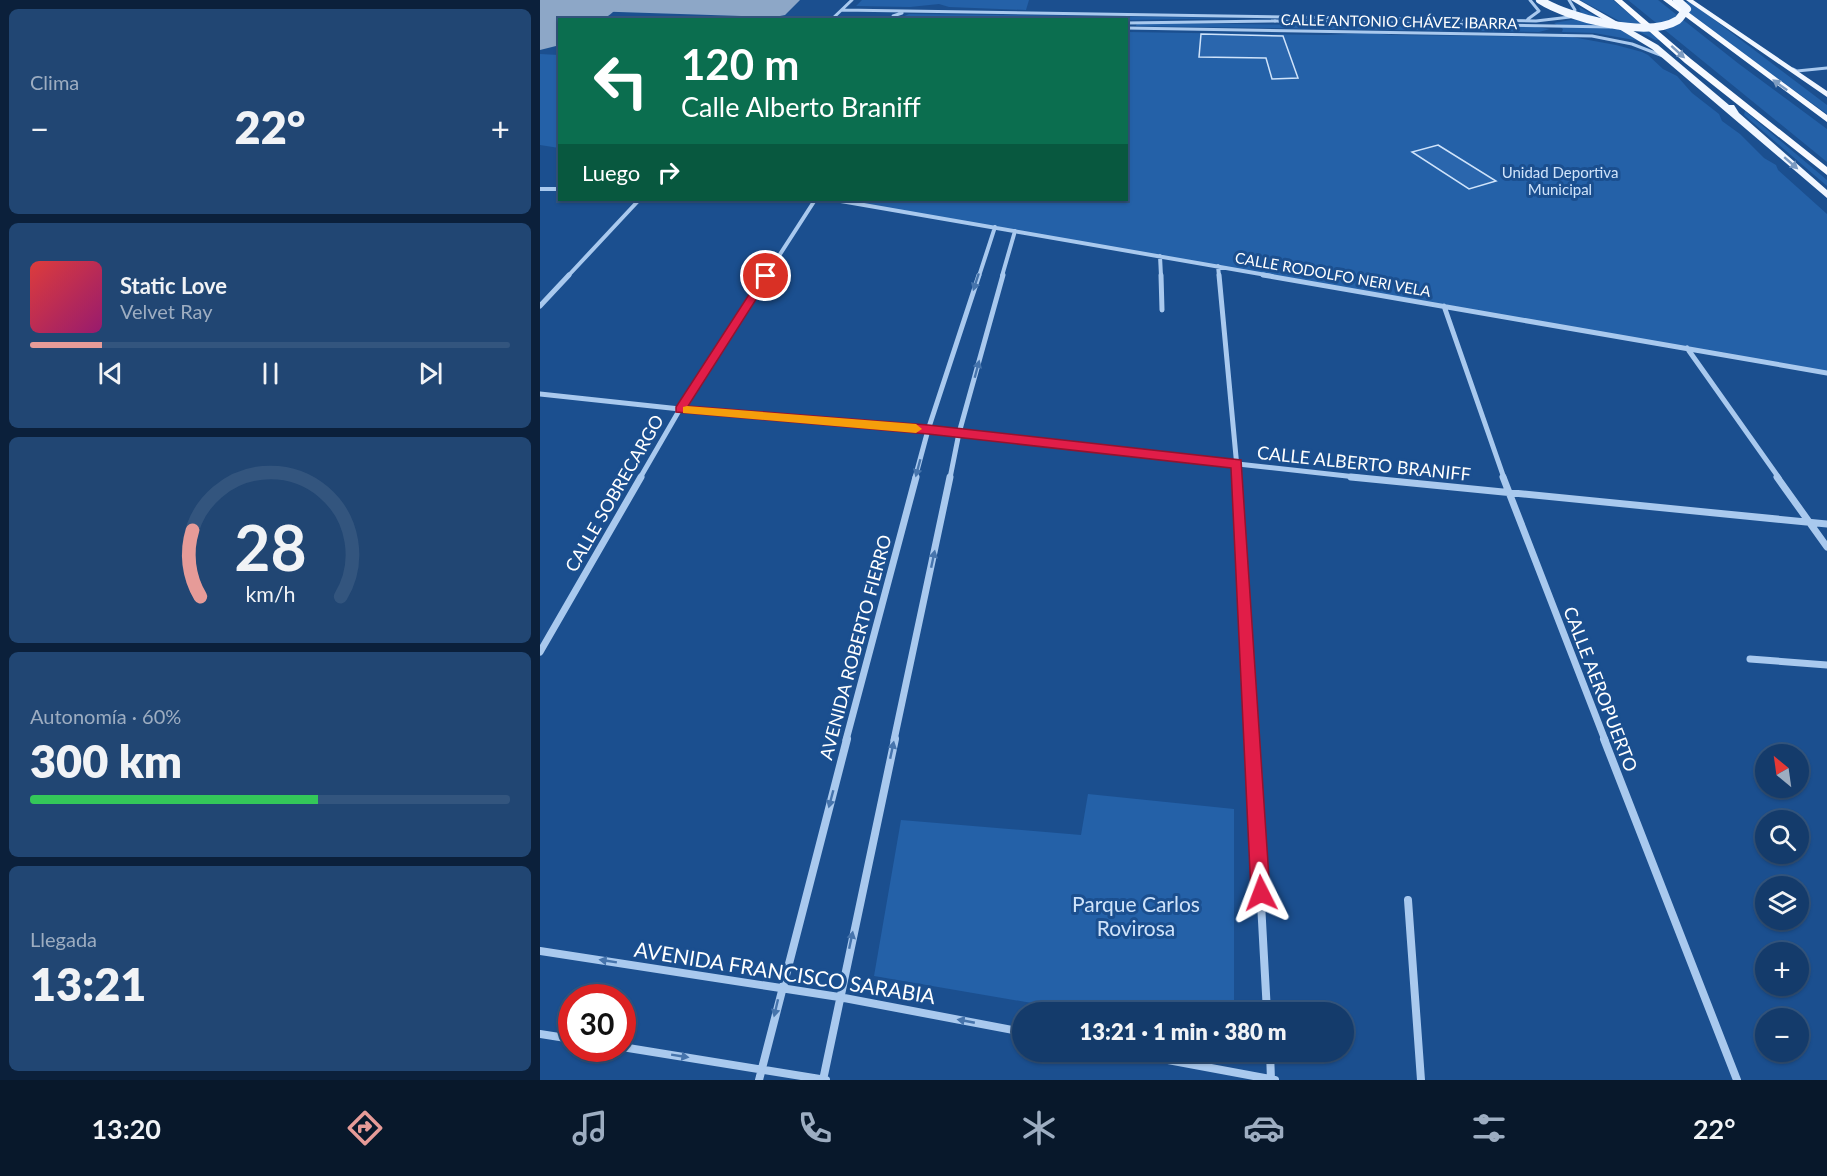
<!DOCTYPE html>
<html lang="es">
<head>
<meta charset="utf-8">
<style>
	:root { --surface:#143b6b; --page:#214673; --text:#f1f3f6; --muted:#9dadc1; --line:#33557e; --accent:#e69b98 }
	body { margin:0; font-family:Lato,sans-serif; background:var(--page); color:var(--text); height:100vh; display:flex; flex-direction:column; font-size:22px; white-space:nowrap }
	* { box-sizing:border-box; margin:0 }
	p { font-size:20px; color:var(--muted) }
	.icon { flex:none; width:33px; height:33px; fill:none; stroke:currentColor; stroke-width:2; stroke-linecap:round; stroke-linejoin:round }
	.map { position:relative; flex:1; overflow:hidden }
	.drawer { display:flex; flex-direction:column; gap:9px; padding:9px; background:#0b203b; width:540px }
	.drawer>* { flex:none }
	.banner { position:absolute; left:18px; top:18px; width:570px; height:183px; border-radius:0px; box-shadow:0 2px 4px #0004,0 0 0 2px var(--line); background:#0b6e4f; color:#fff; overflow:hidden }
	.needle { width:39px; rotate:331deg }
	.fabs { position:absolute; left:1215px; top:744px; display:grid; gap:12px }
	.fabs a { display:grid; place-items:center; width:54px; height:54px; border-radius:50%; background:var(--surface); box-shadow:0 2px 4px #0004,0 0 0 2px var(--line); font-size:30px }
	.speed { position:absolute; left:18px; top:984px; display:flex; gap:12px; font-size:30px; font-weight:700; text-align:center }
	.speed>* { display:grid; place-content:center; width:78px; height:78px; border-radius:50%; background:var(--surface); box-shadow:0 2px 4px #0004,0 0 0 2px var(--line); line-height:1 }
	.speed .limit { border:9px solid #d22; background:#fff; color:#111 }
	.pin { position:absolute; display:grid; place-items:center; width:51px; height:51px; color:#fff; margin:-26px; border:3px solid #fff; border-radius:50%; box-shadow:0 2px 6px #0007 }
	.me { position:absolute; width:66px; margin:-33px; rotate:357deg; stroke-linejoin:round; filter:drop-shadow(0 0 4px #0008) }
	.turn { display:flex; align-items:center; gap:21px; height:126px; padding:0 24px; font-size:27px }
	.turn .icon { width:78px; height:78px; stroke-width:2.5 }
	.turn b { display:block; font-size:42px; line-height:51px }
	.then { display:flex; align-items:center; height:57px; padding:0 24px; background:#0003; gap:12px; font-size:22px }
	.big { font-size:45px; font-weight:800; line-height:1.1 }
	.drawer .card { flex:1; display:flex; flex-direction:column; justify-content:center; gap:9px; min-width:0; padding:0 21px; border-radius:9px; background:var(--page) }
	.drawer .dial { align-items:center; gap:0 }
	.dial svg { height:156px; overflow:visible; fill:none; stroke:var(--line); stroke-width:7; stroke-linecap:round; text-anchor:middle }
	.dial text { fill:var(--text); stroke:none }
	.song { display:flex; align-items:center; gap:18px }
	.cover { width:72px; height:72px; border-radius:9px; background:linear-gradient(135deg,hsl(0 70% 55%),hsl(320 70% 35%)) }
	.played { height:6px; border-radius:3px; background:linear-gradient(90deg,var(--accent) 15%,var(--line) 15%) }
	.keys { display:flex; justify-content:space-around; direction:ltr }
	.heat { display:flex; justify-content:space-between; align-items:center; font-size:33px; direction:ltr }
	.charge { height:9px; border-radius:4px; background:linear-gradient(90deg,#34c759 60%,var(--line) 0) }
	.trip { position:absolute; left:472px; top:1002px; width:342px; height:60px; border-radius:30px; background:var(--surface); box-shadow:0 2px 4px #0004,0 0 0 2px var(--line); font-weight:800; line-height:60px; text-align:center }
	.menu { display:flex; height:96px; justify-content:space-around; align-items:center; background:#08182b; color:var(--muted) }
	.menu .icon { width:42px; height:42px }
	.menu .on { color:var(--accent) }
	.menu b { font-size:27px; color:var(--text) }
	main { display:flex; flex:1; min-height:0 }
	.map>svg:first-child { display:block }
</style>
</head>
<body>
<main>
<section class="drawer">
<div class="card"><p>Clima</p>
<div class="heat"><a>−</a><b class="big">22°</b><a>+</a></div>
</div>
<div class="card">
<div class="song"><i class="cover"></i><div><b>Static Love</b><p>Velvet Ray</p></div></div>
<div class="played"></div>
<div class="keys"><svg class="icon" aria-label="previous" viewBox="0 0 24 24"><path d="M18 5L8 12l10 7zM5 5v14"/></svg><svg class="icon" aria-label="pause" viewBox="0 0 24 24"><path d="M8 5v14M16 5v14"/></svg><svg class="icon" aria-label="next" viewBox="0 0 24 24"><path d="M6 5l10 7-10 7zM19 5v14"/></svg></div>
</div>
<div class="card dial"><svg viewBox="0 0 100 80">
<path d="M14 69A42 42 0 1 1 86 69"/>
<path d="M14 69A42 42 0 0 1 10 35" stroke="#e69b98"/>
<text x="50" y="56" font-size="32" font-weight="700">28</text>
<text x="50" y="72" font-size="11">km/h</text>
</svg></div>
<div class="card"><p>Autonomía · 60%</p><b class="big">300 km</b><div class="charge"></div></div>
<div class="card"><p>Llegada</p><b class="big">13:21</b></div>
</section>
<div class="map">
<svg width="1287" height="1080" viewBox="0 0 1287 1080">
	<rect width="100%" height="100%" fill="#1b4f8f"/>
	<path fill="#2461a8" d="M322 0H489L486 10 409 7 399 4 370 7 316 6Z
		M1040 0H1073L1120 40H1115Z
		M1088 0H1118L1199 64 1287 129V162Z
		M1138 2H1150L1164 12 1287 105V114L1155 19Z
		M1039 7 1100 41 1054 33 1022 32 1023 29 1014 23 1036 19 1041 13Z
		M369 14 706 18 587 20 358 19Z
		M597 23 965 27 972 24 1010 29 999 32 596 26Z
		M587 32 786 35 830 33 852 35 1032 37 1076 45 1102 52 1108 55 1123 69 1137 76 1152 93 1179 114 1182 121 1200 134 1224 158 1236 165 1238 170 1287 214V374L301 200H586Z
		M0 54 19 55V148L0 145Z
		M1205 111 1287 180V186L1204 115Z
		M548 794 694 809V1012H544L334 976 361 820 541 835Z"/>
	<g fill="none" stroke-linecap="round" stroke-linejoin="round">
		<path fill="#8da7c7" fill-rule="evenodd" d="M36 0H260L245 15 235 17 48 11 38 9 34 3Z
			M0 26H20V44H0Z"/>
		<path fill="#8da7c7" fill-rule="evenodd" d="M0 0H83C64 28 51 20 20 20V45L0 50Z"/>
	</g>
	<path fill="#2a66ad" stroke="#cfe3fa" stroke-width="1.5" d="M661 34 743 36 758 78 732 79 726 58 659 57Z
		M898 145 956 181 929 189 872 152Z"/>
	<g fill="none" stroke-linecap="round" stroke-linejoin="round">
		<path stroke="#a9c9ee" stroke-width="3" d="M302 10 996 21 1030 17 1035 10 1029 0
			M988 19 999 11 990 0
			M291 20 312 0
			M352 20 353 16 362 13
			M586 23 735 21
			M586 28 1052 36 1092 44 1123 56
			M1253 69 1257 71 1287 68"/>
		<path stroke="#a9c9ee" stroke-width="4" d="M0 189H20
			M295 200 732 276
			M620 256 621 276
			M678 266 679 276
			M28 276 99 200
			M226 276 275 200
			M439 276 455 227
			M462 276 475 231"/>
		<path stroke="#a9c9ee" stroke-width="5" d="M621 275 622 310
			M679 275 698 478
			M723 275 1287 373
			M0 306 29 275
			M904 306 964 478
			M1147 348 1239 478
			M0 394 140 409 388 430 825 478
			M100 478 140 409 227 275
			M375 478 388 430 439 275
			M410 478 419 433 463 275"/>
		<path stroke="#a9c9ee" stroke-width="7" d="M698 477 712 740
			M811 477 1287 524
			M963 477 1065 740
			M1237 477 1287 547
			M0 652 101 477
			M1210 659 1287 665
			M306 740 376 477
			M354 740 410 477"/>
		<path stroke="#a9c9ee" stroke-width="8" d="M712 739 727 1012
			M1064 739 1197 1080
			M868 900 881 1080
			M0 951 299 997 483 1032
			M0 1034 32 1039
			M82 1047 286 1080
			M585 1052 735 1080
			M730 1052 731 1080
			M219 1080 307 739
			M283 1080 355 739"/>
		<path fill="#f0f6ff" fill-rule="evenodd" d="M1031 0H1039L1118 45 1189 105H1194L1199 113 1287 190V198L1112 49Z
			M1146 0H1153L1287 91V97Z"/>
		<path fill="#f8faff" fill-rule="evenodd" d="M1074 0H1082L1151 59 1287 167V175L1145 63Z
			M1123 0H1132L1287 115V122Z"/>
		<path stroke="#a9c9ee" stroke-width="3" d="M735 21 1071 27"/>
		<path stroke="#f0f6ff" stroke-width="8" d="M1000 0C1028 18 1108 39 1138 20 1141 17 1144 12 1147 9L1137 0"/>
	</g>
	<defs><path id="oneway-solid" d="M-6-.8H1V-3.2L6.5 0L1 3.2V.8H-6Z" transform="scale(1.5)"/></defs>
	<g fill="#7e9cc1">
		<use href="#oneway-solid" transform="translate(1138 52) rotate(42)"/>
		<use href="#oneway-solid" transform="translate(1240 85) rotate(-144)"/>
	</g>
	<use fill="#7b9ac1" href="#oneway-solid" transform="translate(1251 163) rotate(41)"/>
	<g fill="#4674ac">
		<use href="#oneway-solid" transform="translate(436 282) rotate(108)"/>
		<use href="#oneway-solid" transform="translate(437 369) rotate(-75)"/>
		<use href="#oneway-solid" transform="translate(378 468) rotate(105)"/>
		<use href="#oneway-solid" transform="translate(393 559) rotate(-78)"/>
		<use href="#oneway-solid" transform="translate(352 750) rotate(-78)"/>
		<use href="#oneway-solid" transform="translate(291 799) rotate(105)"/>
		<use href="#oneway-solid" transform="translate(311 940) rotate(-78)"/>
		<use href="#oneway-solid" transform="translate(68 961) rotate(-171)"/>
		<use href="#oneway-solid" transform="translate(236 1008) rotate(103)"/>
		<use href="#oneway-solid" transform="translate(426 1021) rotate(-169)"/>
		<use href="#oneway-solid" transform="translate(140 1056) rotate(9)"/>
	</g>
	<path fill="#e11d48" stroke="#92132f" stroke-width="1.5" d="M226 273 231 276 148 406 388 425 701 460 730 893 727 900 721 903 714 900 711 893 691 468 388 434 136 412V407L221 276Z"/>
	<path fill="#f59e0b" d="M147 406 376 424 382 429 376 433 143 413V407Z"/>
	<g text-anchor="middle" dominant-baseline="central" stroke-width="6" stroke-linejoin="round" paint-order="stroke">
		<g font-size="15" fill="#fff" stroke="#1b4f8f">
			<text transform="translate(859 21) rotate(1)">CALLE ANTONIO CHÁVEZ IBARRA</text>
			<text transform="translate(793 274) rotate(10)">CALLE RODOLFO NERI VELA</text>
		</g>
		<g font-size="15" fill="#cfe3fa" stroke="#1b4f8f">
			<text x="1020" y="172">Unidad Deportiva<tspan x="1020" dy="17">Municipal</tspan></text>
		</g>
		<g font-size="18" fill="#fff" stroke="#1b4f8f">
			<text transform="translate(824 463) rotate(6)">CALLE ALBERTO BRANIFF</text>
			<text transform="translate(74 493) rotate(-60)">CALLE SOBRECARGO</text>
			<text transform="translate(315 647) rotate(-75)">AVENIDA ROBERTO FIERRO</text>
			<text transform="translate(1061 689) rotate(69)">CALLE AEROPUERTO</text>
		</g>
		<g font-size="21" fill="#cfe3fa" stroke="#1b4f8f">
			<text x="596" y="903">Parque Carlos<tspan x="596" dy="24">Rovirosa</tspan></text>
		</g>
		<g font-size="21" fill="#fff" stroke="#1b4f8f">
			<text transform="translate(245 972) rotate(9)">AVENIDA FRANCISCO SARABIA</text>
		</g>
	</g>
</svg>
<div class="fabs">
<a><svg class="needle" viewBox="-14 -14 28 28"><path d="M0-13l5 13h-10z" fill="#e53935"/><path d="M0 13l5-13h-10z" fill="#9dadc1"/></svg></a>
<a><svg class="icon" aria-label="search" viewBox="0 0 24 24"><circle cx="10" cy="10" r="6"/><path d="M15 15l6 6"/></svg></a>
<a><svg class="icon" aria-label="layers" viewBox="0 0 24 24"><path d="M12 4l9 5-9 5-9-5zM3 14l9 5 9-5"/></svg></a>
<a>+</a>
<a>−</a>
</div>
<div class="speed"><div class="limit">30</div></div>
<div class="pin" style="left:226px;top:276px;background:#d93025"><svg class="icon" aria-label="arrive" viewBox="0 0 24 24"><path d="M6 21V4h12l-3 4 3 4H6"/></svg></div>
<svg class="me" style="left:721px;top:893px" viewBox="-20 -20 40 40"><path d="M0-17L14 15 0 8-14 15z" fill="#e11d48" stroke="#fff" stroke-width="4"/></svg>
<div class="trip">13:21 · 1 min · 380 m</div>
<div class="banner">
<div class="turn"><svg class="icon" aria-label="left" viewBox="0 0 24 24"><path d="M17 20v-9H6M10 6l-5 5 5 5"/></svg><div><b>120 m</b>Calle Alberto Braniff</div></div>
<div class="then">Luego<svg class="icon" aria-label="right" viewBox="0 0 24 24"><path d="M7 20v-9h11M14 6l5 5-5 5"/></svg></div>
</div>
</div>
</main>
<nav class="menu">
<b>13:20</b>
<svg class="icon on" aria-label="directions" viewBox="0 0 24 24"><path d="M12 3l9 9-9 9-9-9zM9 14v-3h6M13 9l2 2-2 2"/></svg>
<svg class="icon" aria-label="music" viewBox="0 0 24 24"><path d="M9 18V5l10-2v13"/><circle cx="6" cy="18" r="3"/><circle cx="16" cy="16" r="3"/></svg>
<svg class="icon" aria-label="phone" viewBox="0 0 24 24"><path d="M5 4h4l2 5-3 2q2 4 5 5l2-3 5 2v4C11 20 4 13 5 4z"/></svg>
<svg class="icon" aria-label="climate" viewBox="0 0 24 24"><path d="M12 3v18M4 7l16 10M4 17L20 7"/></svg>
<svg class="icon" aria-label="car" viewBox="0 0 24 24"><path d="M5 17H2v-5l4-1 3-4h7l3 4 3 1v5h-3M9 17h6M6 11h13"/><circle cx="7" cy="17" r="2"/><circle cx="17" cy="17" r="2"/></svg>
<svg class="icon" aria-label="filters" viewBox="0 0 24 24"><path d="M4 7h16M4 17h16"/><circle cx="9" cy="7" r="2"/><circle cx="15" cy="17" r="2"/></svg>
<b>22°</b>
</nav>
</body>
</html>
